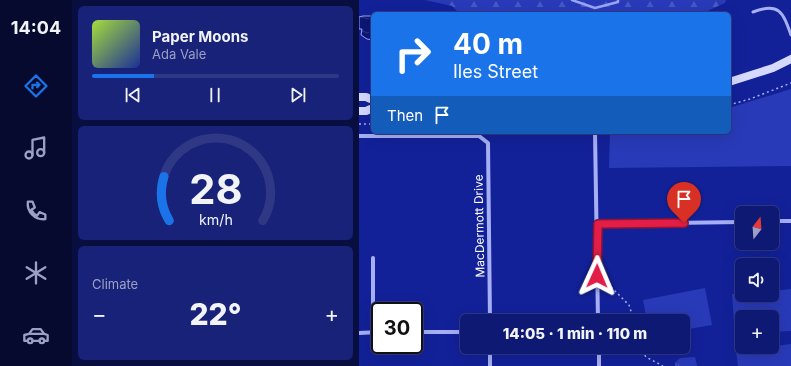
<!DOCTYPE html>
<html lang="en">
<head>
<meta charset="utf-8">
<style>
	:root { --surface:#0e1973; --page:#172278; --text:#f1f3f6; --muted:#9ba0c4; --line:#2e3885; --accent:#1a73e8 }
	body { margin:0; font-family:Inter,sans-serif; background:var(--page); color:var(--text); height:100vh; display:flex; flex-direction:column; font-size:15px; white-space:nowrap }
	* { box-sizing:border-box; margin:0 }
	p { font-size:13px; color:var(--muted) }
	.icon { flex:none; width:22px; height:22px; fill:none; stroke:currentColor; stroke-width:2; stroke-linecap:round; stroke-linejoin:round }
	.map { position:relative; flex:1; overflow:hidden }
	.drawer { display:flex; flex-direction:column; gap:6px; padding:6px; background:#080e3f; width:287px }
	.drawer>* { flex:none }
	.guide { position:absolute; left:12px; top:12px; width:360px; height:122px; border-radius:6px; box-shadow:0 4px 16px #0002,0 0 0 1px var(--line); background:#1a73e8; color:#fff; overflow:hidden }
	.needle { width:26px; rotate:17deg }
	.buttons { position:absolute; left:376px; top:206px; display:grid; gap:8px }
	.buttons a { display:grid; place-items:center; width:44px; height:44px; border-radius:6px; background:var(--surface); box-shadow:0 4px 16px #0002,0 0 0 1px var(--line); font-size:20px }
	.speed { position:absolute; left:12px; top:302px; display:flex; gap:8px; font-size:20px; font-weight:700; text-align:center }
	.speed>* { display:grid; place-content:center; width:52px; height:52px; border-radius:50%; background:var(--surface); box-shadow:0 4px 16px #0002,0 0 0 1px var(--line); line-height:1 }
	.speed .limit { border:2px solid #111; border-radius:6px; background:#fff; color:#111 }
	.pin { position:absolute; display:grid; place-items:center; width:34px; height:34px; color:#fff; margin:-41px -17px; border-radius:50% 50% 50% 0; rotate:-45deg; box-shadow:0 0 4px #0007 }
	.pin .icon { rotate:45deg }
	.me { position:absolute; width:44px; margin:-22px; rotate:1deg; stroke-linejoin:round; filter:drop-shadow(0 0 3px #0008) }
	.turn { display:flex; align-items:center; gap:14px; height:84px; padding:0 16px; font-size:18px }
	.turn .icon { width:52px; height:52px; stroke-width:2.5 }
	.turn b { display:block; font-size:28px; line-height:34px }
	.then { display:flex; align-items:center; height:38px; padding:0 16px; background:#0003; gap:8px; font-size:15px }
	.big { font-size:30px; font-weight:800; line-height:1.1 }
	.drawer .tile { flex:1; display:flex; flex-direction:column; justify-content:center; gap:6px; min-width:0; padding:0 14px; border-radius:6px; background:var(--page) }
	.drawer .dial { align-items:center; gap:0 }
	.dial svg { height:104px; overflow:visible; fill:none; stroke:var(--line); stroke-width:7; stroke-linecap:round; text-anchor:middle }
	.dial text { fill:var(--text); stroke:none }
	.song { display:flex; align-items:center; gap:12px }
	.cover { width:48px; height:48px; border-radius:6px; background:linear-gradient(135deg,hsl(80 70% 55%),hsl(230 70% 35%)) }
	.played { height:4px; border-radius:2px; background:linear-gradient(90deg,var(--accent) 25%,var(--line) 25%) }
	.keys { display:flex; justify-content:space-around; direction:ltr }
	.heat { display:flex; justify-content:space-between; align-items:center; font-size:22px; direction:ltr }
	.trip { position:absolute; left:101px; top:314px; width:230px; height:40px; border-radius:6px; background:var(--surface); box-shadow:0 4px 16px #0002,0 0 0 1px var(--line); font-weight:800; line-height:40px; text-align:center }
	main { display:flex; flex:1; min-height:0 }
	.tab-bar { display:flex; flex-direction:column; width:72px; justify-content:space-around; align-items:center; background:#060a2e; color:var(--muted) }
	.tab-bar .icon { width:28px; height:28px }
	.tab-bar .active { color:var(--accent) }
	.tab-bar b { font-size:18px; color:var(--text) }
	.map>svg:first-child { display:block }
</style>
</head>
<body>
<main>
<nav class="tab-bar">
<b>14:04</b>
<svg class="icon active" aria-label="directions" viewBox="0 0 24 24"><path d="M12 3l9 9-9 9-9-9zM9 14v-3h6M13 9l2 2-2 2"/></svg>
<svg class="icon" aria-label="music" viewBox="0 0 24 24"><path d="M9 18V5l10-2v13"/><circle cx="6" cy="18" r="3"/><circle cx="16" cy="16" r="3"/></svg>
<svg class="icon" aria-label="phone" viewBox="0 0 24 24"><path d="M5 4h4l2 5-3 2q2 4 5 5l2-3 5 2v4C11 20 4 13 5 4z"/></svg>
<svg class="icon" aria-label="climate" viewBox="0 0 24 24"><path d="M12 3v18M4 7l16 10M4 17L20 7"/></svg>
<svg class="icon" aria-label="car" viewBox="0 0 24 24"><path d="M5 17H2v-5l4-1 3-4h7l3 4 3 1v5h-3M9 17h6M6 11h13"/><circle cx="7" cy="17" r="2"/><circle cx="17" cy="17" r="2"/></svg>
</nav>
<section class="drawer">
<div class="tile">
<div class="song"><i class="cover"></i><div><b>Paper Moons</b><p>Ada Vale</p></div></div>
<div class="played"></div>
<div class="keys"><svg class="icon" aria-label="previous" viewBox="0 0 24 24"><path d="M18 5L8 12l10 7zM5 5v14"/></svg><svg class="icon" aria-label="pause" viewBox="0 0 24 24"><path d="M8 5v14M16 5v14"/></svg><svg class="icon" aria-label="next" viewBox="0 0 24 24"><path d="M6 5l10 7-10 7zM19 5v14"/></svg></div>
</div>
<div class="tile dial"><svg viewBox="0 0 100 80">
<path d="M14 69A42 42 0 1 1 86 69"/>
<path d="M14 69A42 42 0 0 1 10 35" stroke="#1a73e8"/>
<text x="50" y="56" font-size="32" font-weight="700">28</text>
<text x="50" y="72" font-size="11">km/h</text>
</svg></div>
<div class="tile"><p>Climate</p>
<div class="heat"><a>−</a><b class="big">22°</b><a>+</a></div>
</div>
</section>
<div class="map">
<svg width="432" height="366" viewBox="0 0 432 366">
	<defs>
		<pattern id="forest-firs" width="22" height="20" patternUnits="userSpaceOnUse"><rect width="22" height="20" fill="#293ab9"/><path d="M5 1l3.5 6h-7zM16 11l3.5 6h-7z" fill="#4958c4"/></pattern>
		<pattern id="park-tufts" width="24" height="20" patternUnits="userSpaceOnUse"><rect width="24" height="20" fill="#293ab9"/><path d="M3 7l-1-3M5 7V3M7 7l1-3M15 17l-1-3M17 17v-4M19 17l1-3" fill="none" stroke="#4958c4"/></pattern>
		<pattern id="water-ripples" width="26" height="14" patternUnits="userSpaceOnUse"><rect width="26" height="14" fill="#0c1675"/><path d="M2 4q2-2 4 0t4 0M15 11q2-2 4 0t4 0" fill="none" stroke="#30398a"/></pattern>
	</defs>
	<rect width="100%" height="100%" fill="#132199"/>
	<path fill="#293ab9" d="M432 89V166L250 168 251 132H370V108Z
		M346 288 353 325 324 330V321H288L284 300Z
		M432 289V331L413 332V317H383V335H376L373 294 413 295V291Z
		M432 344V366H379L377 351Z"/>
	<path fill="url(#forest-firs)" d="M66 0H367L366 3 342 14H97L98 11 93 6Z"/>
	<path fill="url(#park-tufts)" d="M336 357 338 366H316V363L321 358Z"/>
	<path fill="url(#water-ripples)" stroke="#98a4f6" d="M4 16H14V40L8 39 2 35 3 29H0V17Z"/>
	<g fill="none" stroke-linecap="round" stroke-linejoin="round">
		<path stroke="#98a4f6" stroke-width="2.5" d="M213 0 236 8 259 2V0"/>
		<path stroke="#a6aff3" stroke-width="1.5" stroke-dasharray="2 3" stroke-linecap="butt" d="M370 105 391 99 432 83
			M0 124H14
			M245 280 270 305 275 321
			M280 347 287 357 304 366"/>
		<path stroke="#a6aff3" stroke-width="3" d="M394 12C420 2 424 12 432 35"/>
		<path stroke="#a6aff3" stroke-width="4" d="M236 132 239 321
			M0 136H120L129 143 131 321
			M413 221H432
			M239 224 383 222
			M55 332H108
			M0 333 21 332
			M14 333V258
			M131 347V366
			M240 347V366"/>
		<path stroke="#d5d9fd" stroke-width="8" d="M370 82 414 68 432 59
			M0 97H7L14 100
			M0 111H7L14 108"/>
	</g>
	<g fill="none" stroke-linecap="round" stroke-linejoin="round">
		<defs>
			<path id="route" d="M238 276 239 224 325 223"/>
		</defs>
		<use href="#route" stroke="#92132f" stroke-width="10"/>
		<use href="#route" stroke="#e11d48" stroke-width="7"/>
	</g>
	<g text-anchor="middle" dominant-baseline="central" stroke-width="4" stroke-linejoin="round" paint-order="stroke">
		<g font-size="12" fill="#fff" stroke="#132199">
			<text transform="translate(120 226) rotate(-91)">MacDermott Drive</text>
		</g>
	</g>
</svg>
<div class="buttons">
<a><svg class="needle" viewBox="-14 -14 28 28"><path d="M0-13l5 13h-10z" fill="#e53935"/><path d="M0 13l5-13h-10z" fill="#9ba0c4"/></svg></a>
<a><svg class="icon" aria-label="sound" viewBox="0 0 24 24"><path d="M4 9h4l5-4v14l-5-4H4zM17 9q2 3 0 6"/></svg></a>
<a>+</a>
</div>
<div class="speed"><div class="limit">30</div></div>
<div class="pin" style="left:325px;top:223px;background:#d93025"><svg class="icon" aria-label="arrive" viewBox="0 0 24 24"><path d="M6 21V4h12l-3 4 3 4H6"/></svg></div>
<svg class="me" style="left:238px;top:276px" viewBox="-20 -20 40 40"><path d="M0-17L14 15 0 8-14 15z" fill="#e11d48" stroke="#fff" stroke-width="4"/></svg>
<div class="trip">14:05 · 1 min · 110 m</div>
<div class="guide">
<div class="turn"><svg class="icon" aria-label="right" viewBox="0 0 24 24"><path d="M7 20v-9h11M14 6l5 5-5 5"/></svg><div><b>40 m</b>Iles Street</div></div>
<div class="then">Then<svg class="icon" aria-label="arrive" viewBox="0 0 24 24"><path d="M6 21V4h12l-3 4 3 4H6"/></svg></div>
</div>
</div>
</main>
</body>
</html>
